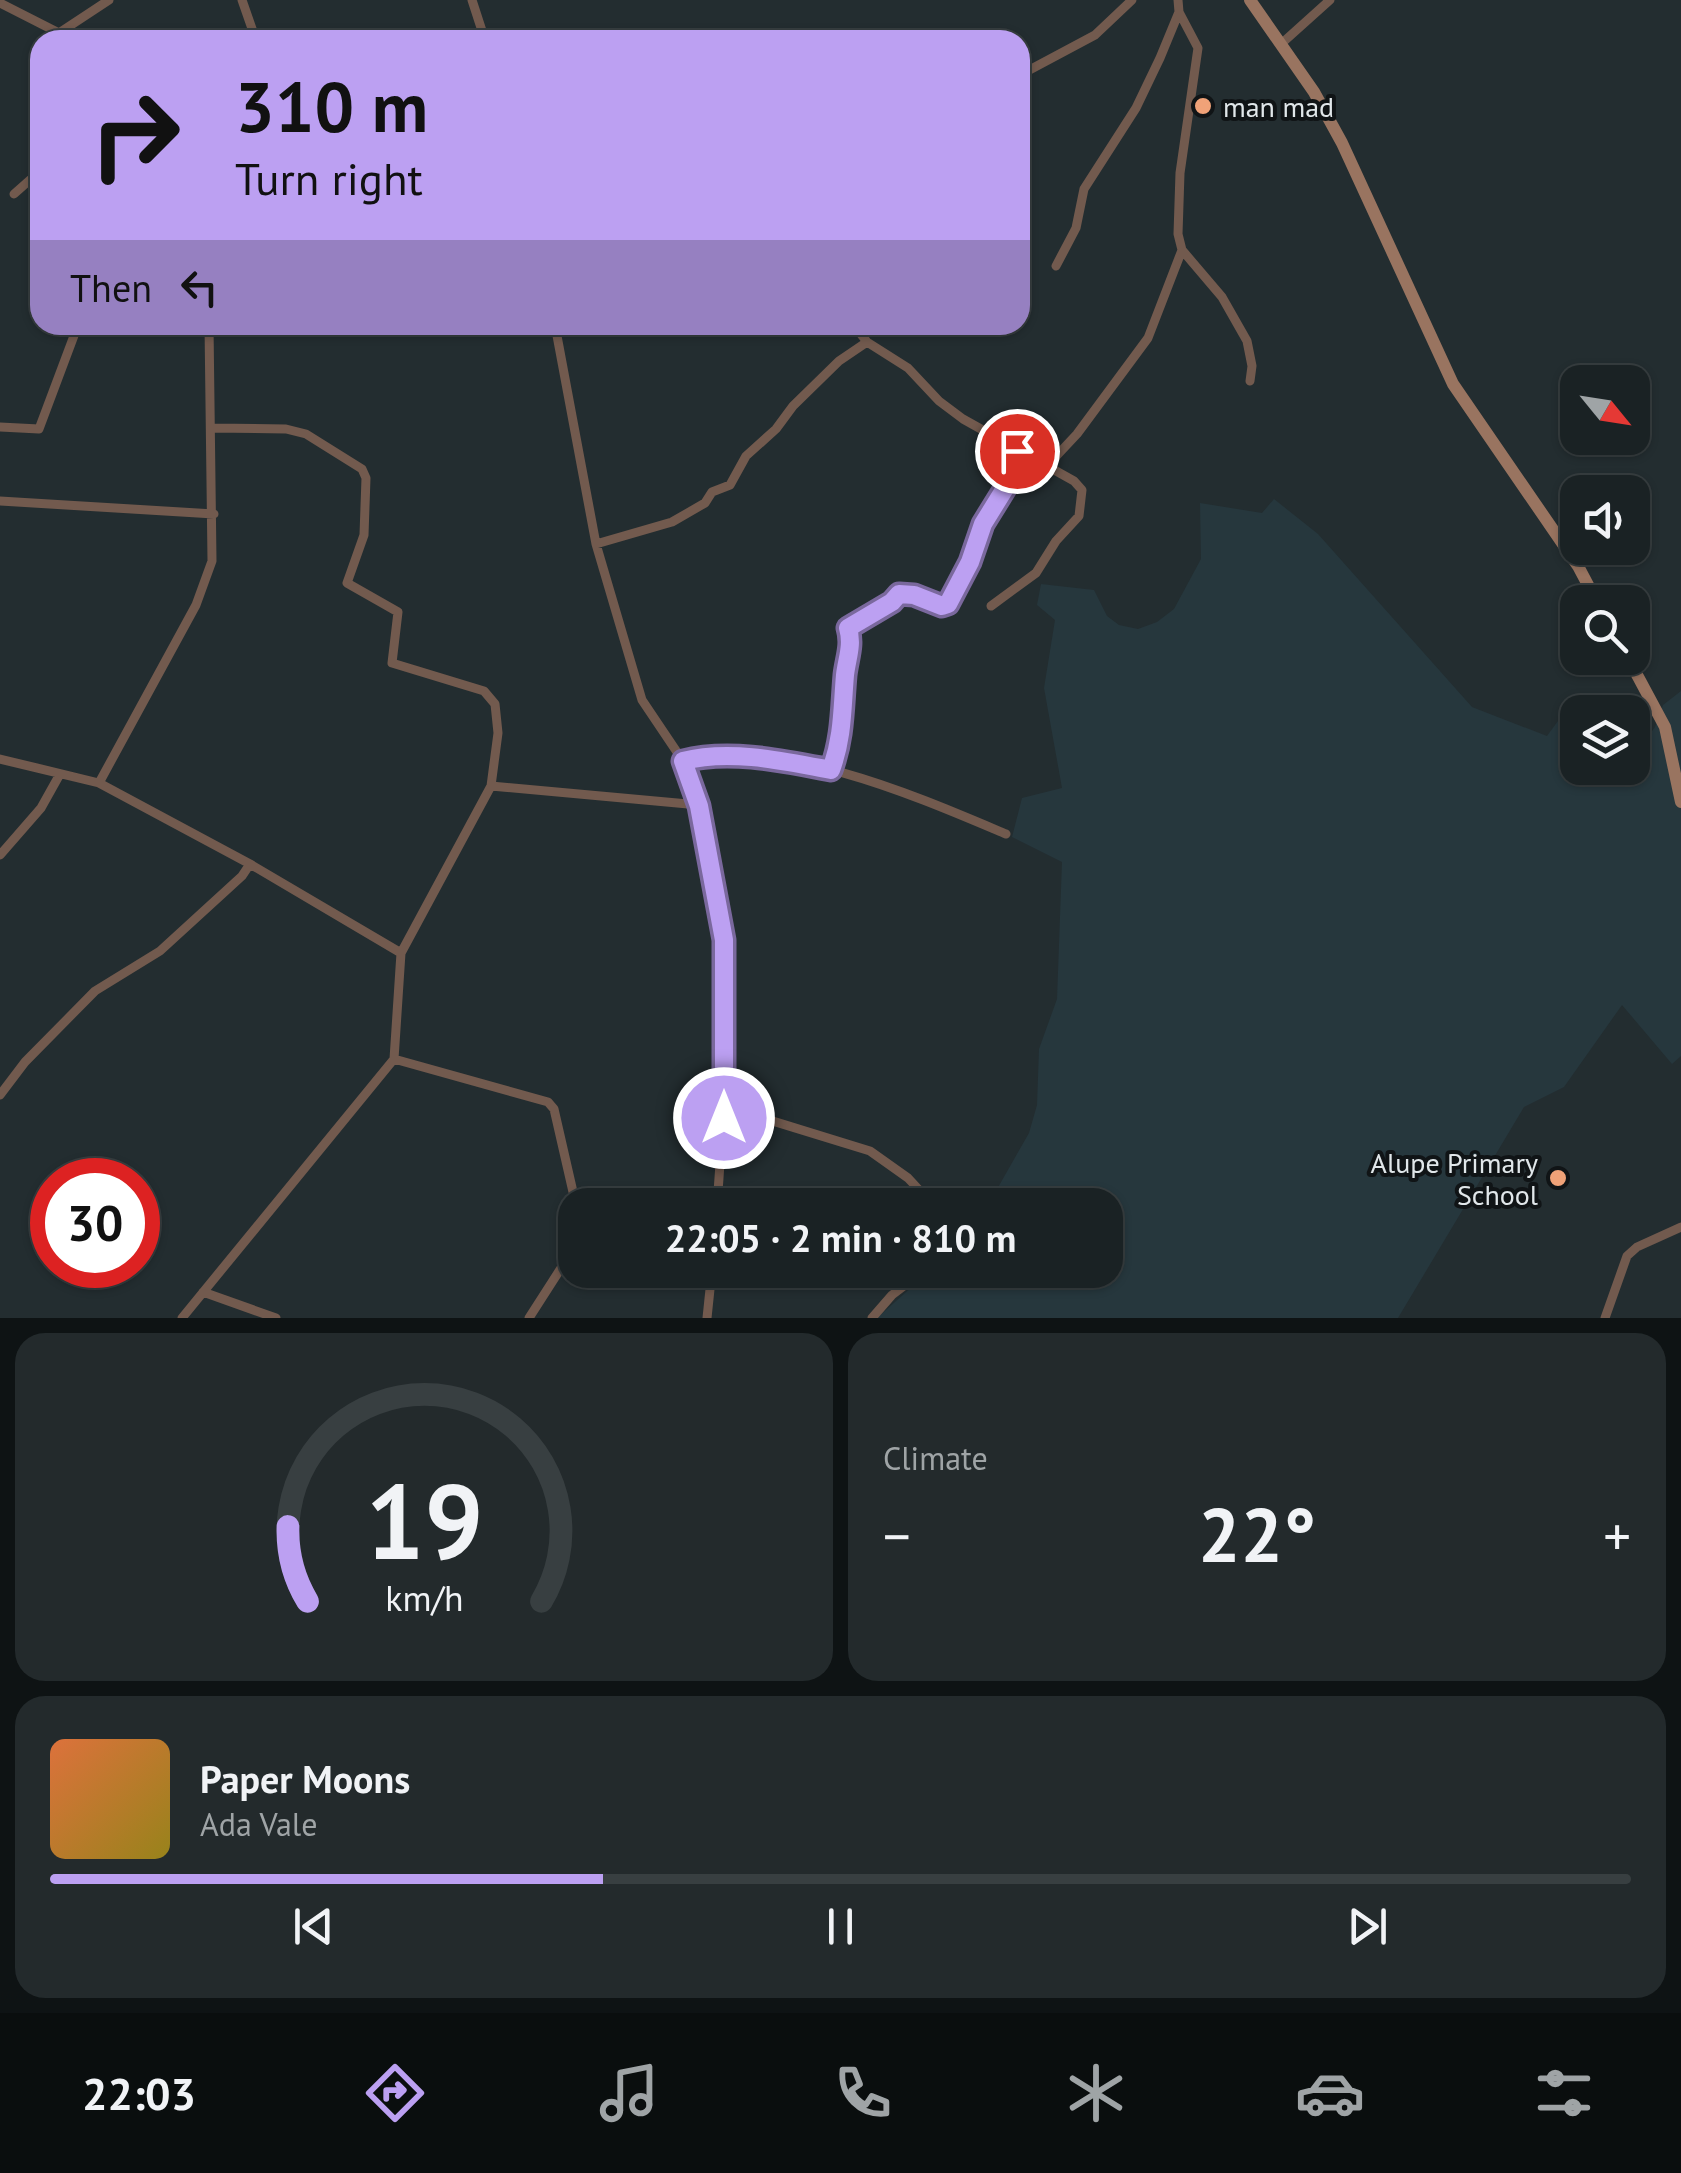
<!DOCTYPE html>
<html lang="en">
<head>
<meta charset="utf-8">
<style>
	:root { --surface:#1a2224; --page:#232a2c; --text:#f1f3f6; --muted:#9fa4a6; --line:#383f41; --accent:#bca0f2 }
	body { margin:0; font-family:"PT Sans",sans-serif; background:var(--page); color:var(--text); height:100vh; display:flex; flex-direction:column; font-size:38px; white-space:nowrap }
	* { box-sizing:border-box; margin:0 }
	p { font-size:32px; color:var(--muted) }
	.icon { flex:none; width:55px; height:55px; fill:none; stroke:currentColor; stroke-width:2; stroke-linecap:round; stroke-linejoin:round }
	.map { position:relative; height:1318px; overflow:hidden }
	.details { display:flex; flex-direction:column; gap:15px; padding:15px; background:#0e1314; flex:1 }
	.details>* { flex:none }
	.top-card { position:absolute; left:30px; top:30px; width:1000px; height:305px; border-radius:30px; box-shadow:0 2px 8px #0004,0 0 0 2px var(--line); background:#bca0f2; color:#111; overflow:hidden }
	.needle { width:65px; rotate:120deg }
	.buttons { position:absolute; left:1560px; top:365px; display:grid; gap:20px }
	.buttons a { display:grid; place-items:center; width:90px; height:90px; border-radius:20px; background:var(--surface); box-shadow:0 2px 8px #0004,0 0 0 2px var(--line); font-size:50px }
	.speed { position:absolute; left:30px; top:1158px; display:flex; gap:20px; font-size:50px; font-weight:700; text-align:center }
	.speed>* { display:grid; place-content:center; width:130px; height:130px; border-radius:50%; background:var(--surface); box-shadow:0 2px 8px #0004,0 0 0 2px var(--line); line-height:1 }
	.speed .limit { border:15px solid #d22; background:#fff; color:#111 }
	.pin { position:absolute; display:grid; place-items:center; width:85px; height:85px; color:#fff; margin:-42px; border:5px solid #fff; border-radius:50%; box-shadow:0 2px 10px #0007 }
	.me { position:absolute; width:110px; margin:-55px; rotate:0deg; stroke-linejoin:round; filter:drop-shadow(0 0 8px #0008) }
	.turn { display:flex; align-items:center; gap:35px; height:210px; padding:0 40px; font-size:45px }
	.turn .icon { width:130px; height:130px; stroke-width:2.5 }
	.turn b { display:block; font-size:70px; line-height:85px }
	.then { display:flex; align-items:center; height:95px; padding:0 40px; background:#0003; gap:20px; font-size:38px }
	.big { font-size:75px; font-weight:800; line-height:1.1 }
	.details .card { flex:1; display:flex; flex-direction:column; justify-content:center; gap:15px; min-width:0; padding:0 35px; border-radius:30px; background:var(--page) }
	.details .dial { align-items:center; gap:0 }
	.dial svg { height:260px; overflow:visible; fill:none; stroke:var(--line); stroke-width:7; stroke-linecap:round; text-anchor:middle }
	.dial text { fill:var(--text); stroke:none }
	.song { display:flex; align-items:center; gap:30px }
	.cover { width:120px; height:120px; border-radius:15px; background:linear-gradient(135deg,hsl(20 70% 55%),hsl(50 70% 35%)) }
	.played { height:10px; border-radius:5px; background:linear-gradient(90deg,var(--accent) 35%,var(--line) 35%) }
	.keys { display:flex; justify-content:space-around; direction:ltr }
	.heat { display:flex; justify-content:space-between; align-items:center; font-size:55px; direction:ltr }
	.details .tiles { flex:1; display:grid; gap:15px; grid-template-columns:1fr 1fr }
	.card:last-child { grid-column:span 2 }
	.trip { position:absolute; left:558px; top:1188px; width:565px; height:100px; border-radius:30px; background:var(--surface); box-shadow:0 2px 8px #0004,0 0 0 2px var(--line); font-weight:800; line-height:100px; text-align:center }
	.tabs { display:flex; height:160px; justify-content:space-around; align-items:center; background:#0a0e0e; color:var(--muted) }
	.tabs .icon { width:70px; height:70px }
	.tabs .selected { color:var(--accent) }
	.tabs b { font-size:45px; color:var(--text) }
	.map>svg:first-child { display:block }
</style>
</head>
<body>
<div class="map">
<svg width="1681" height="1318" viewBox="0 0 1681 1318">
	<rect width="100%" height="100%" fill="#232d30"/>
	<path fill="#26373d" d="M1274 499 1318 534 1472 707 1547 736 1566 710 1577 718 1578 768H1595L1615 781 1625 768H1632L1633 757 1655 727 1663 705 1681 691V1056L1672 1064 1622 1005 1564 1087 1524 1107 1398 1318H877L931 1270H1105V1205H988L1029 1133 1037 1105 1039 1049 1057 999 1062 862 1012 837 1022 798 1062 788 1044 688 1055 620 1037 605 1041 584 1094 590 1107 616 1119 625 1138 629 1157 622 1174 609 1201 559 1200 503 1262 513Z"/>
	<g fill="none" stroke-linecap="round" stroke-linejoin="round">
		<path stroke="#725a4e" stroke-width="9" d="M242 0 256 40
			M472 0 485 40
			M0 3 59 33 109 0
			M1179 12 1198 48 1180 173 1178 234 1182 250 1222 297 1247 341 1252 366 1250 381
			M1281 44 1330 0
			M1020 75 1095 35 1132 0
			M14 194 40 171
			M1056 266 1076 228 1084 189 1136 108 1160 58 1179 12 1178 0
			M555 325 596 544 642 700 683 761 691 782C735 918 728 1064 717 1205
			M854 325 867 342 908 368 939 401 963 419 1074 481 1082 490 1079 516 1056 541 1036 573 991 606
			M0 427 39 429 78 325
			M211 428 286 429 306 434 362 469 366 478 364 535 347 583 398 612 392 663 484 691 495 704 498 733 491 786 401 953
			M1047 466 1077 434 1148 338 1182 250
			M0 501 214 514
			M596 544 672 522 705 503 712 492 730 485 746 456 776 429 793 406 839 361 867 342
			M0 759 99 783 250 864 401 953 394 1059 182 1318
			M683 761C782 737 916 796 1006 834
			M831 770 842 739 852 639 848 628 892 602 899 595H914L942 606 948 604 970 562 983 524 1025 456
			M99 783 196 605 212 561 209 325
			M491 786 699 805
			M0 855 41 808 60 774
			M394 1059 548 1102 554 1109 576 1205
			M0 1095 25 1062 95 991 160 951 242 876 250 864
			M724 1106 870 1151 908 1178 933 1205
			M203 1292 276 1318
			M529 1318 563 1265 575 1230
			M707 1318 712 1270
			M872 1318 892 1295 925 1270
			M1605 1318 1627 1256 1637 1247 1681 1227"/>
		<path stroke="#997460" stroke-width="12" d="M1250 0 1314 92 1342 143 1453 384 1578 566 1597 602
			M1628 658 1665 727 1681 802"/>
	</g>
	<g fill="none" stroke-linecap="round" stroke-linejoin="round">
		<defs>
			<path id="route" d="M724 1118V940L699 806 683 761C730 749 784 761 831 770 843 737 842 710 845 675 847 658 853 645 848 628L892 602 899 594 914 595 942 606 948 604 970 562 983 524 1025 456 1017 451"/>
		</defs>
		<use href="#route" stroke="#7a689d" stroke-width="25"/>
		<use href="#route" stroke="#bca0f2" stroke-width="18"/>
	</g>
	<g fill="#f0a278" stroke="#101416" stroke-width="4">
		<circle cx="1203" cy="106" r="10"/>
		<circle cx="1558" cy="1178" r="10"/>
	</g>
	<g text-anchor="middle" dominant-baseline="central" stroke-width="8" stroke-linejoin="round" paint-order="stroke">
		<g font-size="28" fill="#e1e7ea" stroke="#101416" text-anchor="start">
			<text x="1223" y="106">man mad</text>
			<text x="1538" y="1162" text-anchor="end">Alupe Primary<tspan x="1538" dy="32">School</tspan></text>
		</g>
	</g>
</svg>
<div class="buttons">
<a><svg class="needle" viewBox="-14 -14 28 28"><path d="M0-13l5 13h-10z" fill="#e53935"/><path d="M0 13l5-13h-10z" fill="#9fa4a6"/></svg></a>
<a><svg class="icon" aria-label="sound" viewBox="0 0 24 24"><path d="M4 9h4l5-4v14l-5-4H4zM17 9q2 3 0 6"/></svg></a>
<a><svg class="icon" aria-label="search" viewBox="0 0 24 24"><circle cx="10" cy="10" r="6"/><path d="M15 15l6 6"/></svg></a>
<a><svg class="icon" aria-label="layers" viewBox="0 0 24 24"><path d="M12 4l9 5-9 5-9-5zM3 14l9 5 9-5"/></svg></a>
</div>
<div class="speed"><div class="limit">30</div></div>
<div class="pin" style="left:1017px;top:451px;background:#d93025"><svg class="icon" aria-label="arrive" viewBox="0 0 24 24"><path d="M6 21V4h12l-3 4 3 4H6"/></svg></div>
<svg class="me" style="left:724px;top:1118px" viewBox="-20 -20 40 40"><circle r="17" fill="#bca0f2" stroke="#fff" stroke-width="3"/><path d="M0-11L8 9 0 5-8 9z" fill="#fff"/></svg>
<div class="trip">22:05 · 2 min · 810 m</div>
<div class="top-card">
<div class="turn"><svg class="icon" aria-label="right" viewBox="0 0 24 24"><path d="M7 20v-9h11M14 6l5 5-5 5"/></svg><div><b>310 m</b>Turn right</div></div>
<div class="then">Then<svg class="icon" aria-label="left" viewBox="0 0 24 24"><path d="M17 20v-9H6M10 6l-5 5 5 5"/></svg></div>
</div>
</div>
<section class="details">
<div class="tiles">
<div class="card dial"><svg viewBox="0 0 100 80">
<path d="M14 69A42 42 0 1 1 86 69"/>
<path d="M14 69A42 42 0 0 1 8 46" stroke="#bca0f2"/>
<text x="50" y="56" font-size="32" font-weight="700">19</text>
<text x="50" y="72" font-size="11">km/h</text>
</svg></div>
<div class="card"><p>Climate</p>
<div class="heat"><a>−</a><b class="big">22°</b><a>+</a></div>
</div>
<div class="card">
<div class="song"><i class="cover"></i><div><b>Paper Moons</b><p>Ada Vale</p></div></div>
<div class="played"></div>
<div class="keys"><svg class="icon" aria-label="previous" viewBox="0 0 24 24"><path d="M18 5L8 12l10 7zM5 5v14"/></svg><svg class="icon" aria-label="pause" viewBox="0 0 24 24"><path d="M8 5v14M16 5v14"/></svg><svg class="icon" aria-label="next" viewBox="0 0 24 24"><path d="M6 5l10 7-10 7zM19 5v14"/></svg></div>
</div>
</div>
</section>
<nav class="tabs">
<b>22:03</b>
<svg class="icon selected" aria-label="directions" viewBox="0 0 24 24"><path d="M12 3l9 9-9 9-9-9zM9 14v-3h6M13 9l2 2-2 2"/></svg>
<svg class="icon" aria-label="music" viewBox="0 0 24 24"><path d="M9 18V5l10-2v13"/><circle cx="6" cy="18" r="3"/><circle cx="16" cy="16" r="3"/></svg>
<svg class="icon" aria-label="phone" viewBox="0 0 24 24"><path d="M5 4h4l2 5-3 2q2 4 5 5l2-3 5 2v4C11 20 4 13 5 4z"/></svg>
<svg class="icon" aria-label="climate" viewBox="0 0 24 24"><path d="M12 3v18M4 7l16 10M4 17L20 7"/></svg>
<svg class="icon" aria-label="car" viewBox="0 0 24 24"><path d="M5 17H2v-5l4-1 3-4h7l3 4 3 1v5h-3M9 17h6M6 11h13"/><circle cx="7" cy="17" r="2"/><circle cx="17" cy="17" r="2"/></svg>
<svg class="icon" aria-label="filters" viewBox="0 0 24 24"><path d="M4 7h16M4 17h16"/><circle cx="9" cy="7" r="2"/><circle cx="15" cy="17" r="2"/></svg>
</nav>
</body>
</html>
